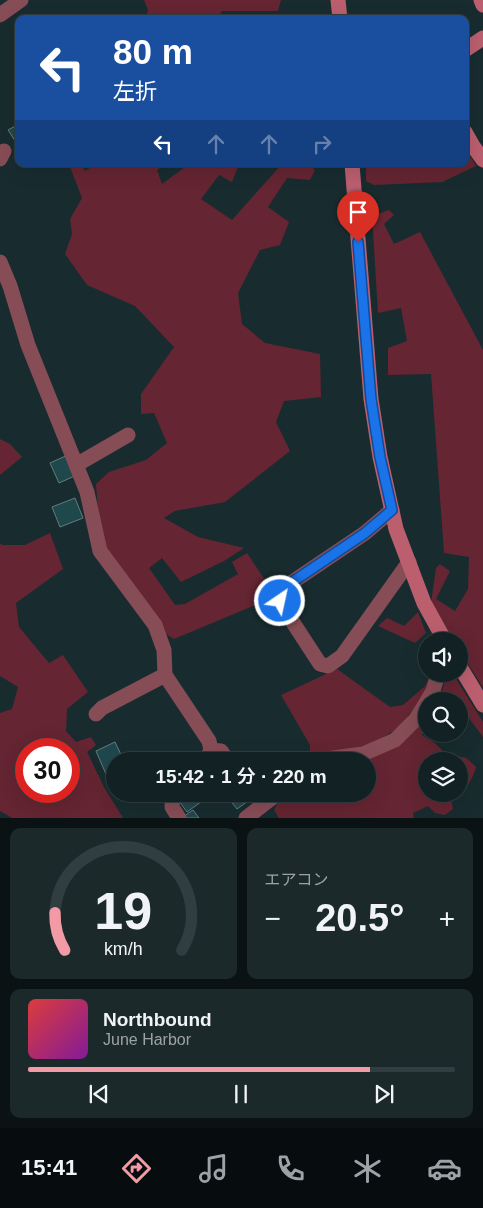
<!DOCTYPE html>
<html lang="ja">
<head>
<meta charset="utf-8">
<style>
	:root { --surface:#122123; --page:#1b292b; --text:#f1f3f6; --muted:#9ca3a6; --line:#313e41; --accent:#f39aa7 }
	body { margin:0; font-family:Helvetica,"Noto Sans JP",sans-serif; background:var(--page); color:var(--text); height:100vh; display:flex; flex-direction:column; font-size:19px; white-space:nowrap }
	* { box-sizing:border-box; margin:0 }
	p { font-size:16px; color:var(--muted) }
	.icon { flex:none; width:28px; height:28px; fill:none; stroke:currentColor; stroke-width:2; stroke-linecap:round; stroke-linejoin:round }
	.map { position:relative; height:818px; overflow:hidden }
	.sheet { display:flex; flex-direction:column; gap:10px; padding:10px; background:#0a1213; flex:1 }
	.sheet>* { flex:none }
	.guide { position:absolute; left:15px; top:15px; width:454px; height:152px; border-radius:10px; box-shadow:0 5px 20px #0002,0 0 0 1px var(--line); background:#1a4fa0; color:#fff; overflow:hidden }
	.tools { position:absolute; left:418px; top:632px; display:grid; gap:10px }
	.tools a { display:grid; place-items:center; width:50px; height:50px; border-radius:50%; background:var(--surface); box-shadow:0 5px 20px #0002,0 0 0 1px var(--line); font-size:25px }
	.speed { position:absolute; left:15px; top:738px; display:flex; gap:10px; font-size:25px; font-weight:700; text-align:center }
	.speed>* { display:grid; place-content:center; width:65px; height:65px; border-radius:50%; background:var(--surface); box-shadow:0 5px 20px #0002,0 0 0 1px var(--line); line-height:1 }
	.speed .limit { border:8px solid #d22; background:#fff; color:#111 }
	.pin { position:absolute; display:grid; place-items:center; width:42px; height:42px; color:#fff; margin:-51px -21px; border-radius:50% 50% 50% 0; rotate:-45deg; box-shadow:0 0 5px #0007 }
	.pin .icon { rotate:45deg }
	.me { position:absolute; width:55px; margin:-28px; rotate:34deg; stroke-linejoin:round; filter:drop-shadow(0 0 4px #0008) }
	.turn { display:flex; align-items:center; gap:18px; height:105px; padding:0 15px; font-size:22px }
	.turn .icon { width:65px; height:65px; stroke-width:2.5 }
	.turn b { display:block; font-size:35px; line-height:42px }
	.lanes { display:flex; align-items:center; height:48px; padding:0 15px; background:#0003; justify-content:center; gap:25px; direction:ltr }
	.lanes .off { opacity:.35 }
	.big { font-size:38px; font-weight:600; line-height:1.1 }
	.sheet .tile { flex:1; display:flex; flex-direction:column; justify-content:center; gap:8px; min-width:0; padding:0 18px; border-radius:10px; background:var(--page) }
	.sheet .dial { align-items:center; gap:0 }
	.dial svg { height:130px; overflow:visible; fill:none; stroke:var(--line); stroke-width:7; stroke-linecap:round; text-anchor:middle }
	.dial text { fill:var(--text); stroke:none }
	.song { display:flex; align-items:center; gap:15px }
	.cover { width:60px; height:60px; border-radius:8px; background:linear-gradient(135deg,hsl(0 70% 55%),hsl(290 70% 35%)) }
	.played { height:5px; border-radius:2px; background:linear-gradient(90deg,var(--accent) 80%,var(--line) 80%) }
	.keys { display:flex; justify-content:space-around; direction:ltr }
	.heat { display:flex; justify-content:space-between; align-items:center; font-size:28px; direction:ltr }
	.sheet .tiles { flex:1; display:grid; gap:10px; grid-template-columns:1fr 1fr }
	.tile:last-child { grid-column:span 2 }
	.trip { position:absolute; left:106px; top:752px; width:270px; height:50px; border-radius:25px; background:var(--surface); box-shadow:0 5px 20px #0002,0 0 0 1px var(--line); font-weight:600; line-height:50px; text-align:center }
	.dock { display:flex; height:80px; justify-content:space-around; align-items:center; background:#070d0e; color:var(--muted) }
	.dock .icon { width:35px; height:35px }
	.dock .on { color:var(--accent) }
	.dock b { font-size:22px; color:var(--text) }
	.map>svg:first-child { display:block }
</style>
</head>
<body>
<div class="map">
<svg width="483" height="818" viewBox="0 0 483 818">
	<rect width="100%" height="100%" fill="#182c2f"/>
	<path fill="#652532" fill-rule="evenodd" d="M144 0H281L278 11H222L216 19H146L148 10Z
		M465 147 476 166 442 182 374 185 366 181V164H465Z
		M69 164H81L85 171 96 164H165L157 170 162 184 189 164H239L232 182 219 175 201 199 232 220 282 164H309L315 170 310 180 287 178 268 207 289 222 280 245 260 250 238 293 242 324 265 343 320 354 321 397 284 401 276 422 290 451 225 502 175 511 164 518 198 537 244 548 224 561 181 582 162 558 149 568 175 605 185 604 238 574 232 562 247 553 271 589 265 601 174 639 164 633 106 549 99 523 96 484 109 472 146 460 167 443 154 413 141 414V394L174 347 135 306 87 285 65 254 72 234 70 219 82 198Z
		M389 210 394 215 384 224 394 244 420 232 483 350V688L459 649V641H454L431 603 436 568 440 564 450 571 436 599 455 611 468 589 469 557 444 553 431 374 388 375V348L407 341 401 308 378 313 372 216Z
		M0 439 10 444 22 457 0 475Z
		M50 533 63 569 16 603 19 627 49 663 63 655 88 692 67 709 66 731 76 742 91 737 96 745 87 752 104 787 123 818H12L0 811V713L12 709 18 687 0 676V543L2 545H25ZM26 749H69V791H26Z
		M418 612 426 633 415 643 378 626 387 618 404 626Z
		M337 669 390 707 403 705 425 686 431 674 428 690 400 727 362 750 326 754 314 761H303L310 756V745L281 695Z
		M446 674H453L483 722V737L465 713 459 714V701H440Z
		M426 717V728L422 735 435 743 442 750 441 758 436 761H426V794H459V761H449L457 756 466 758 476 767C472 782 465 791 451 799L453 809 445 815 435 813 428 806 413 813 414 818H279L274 810 281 797 286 794H368V761H349C386 759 402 742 426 717Z"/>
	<path fill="#1f484d" stroke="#657b7e" d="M19 124V147L8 130Z
		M70 454 79 474 59 483 50 463Z
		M75 498 83 518 60 527 52 507Z
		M115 742 124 761H115V779L109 781 96 751Z
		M180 794H212L187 812 176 797Z
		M225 794H248L251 799 237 809Z
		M193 810 199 818H184L183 817Z"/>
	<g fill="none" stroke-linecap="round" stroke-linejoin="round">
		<path stroke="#874d56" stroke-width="15" d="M0 15 21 0
			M0 159 4 151
			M0 262 10 286 28 345 87 492 100 551 155 625 164 650 165 675 209 741 211 750 205 761
			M76 465 128 435
			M392 510 365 533 279 591V601L320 664 328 666 342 656 409 562
			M427 701 433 691 438 674
			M96 714 102 708 165 675
			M211 750 221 751 228 761
			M322 761 326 759 363 754 395 740 416 719 426 703
			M173 794 172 807 179 818
			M246 818 277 794"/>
		<path stroke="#bb5f6f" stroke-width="15" d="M338 0 340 19
			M481 0 483 5
			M465 50 483 38
			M465 132 473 146 483 160
			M352 164 371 399 380 457 396 529 424 603 445 641
			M459 665 483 705"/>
	</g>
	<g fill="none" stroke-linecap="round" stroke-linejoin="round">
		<defs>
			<path id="route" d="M280 601 279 591 365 533 392 510 380 457 371 399 358 242"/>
		</defs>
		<use href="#route" stroke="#114b97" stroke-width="12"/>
		<use href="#route" stroke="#1a73e8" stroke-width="9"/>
	</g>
</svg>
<div class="tools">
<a><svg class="icon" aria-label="sound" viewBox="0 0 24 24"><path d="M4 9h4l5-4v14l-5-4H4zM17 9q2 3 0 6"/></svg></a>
<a><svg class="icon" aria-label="search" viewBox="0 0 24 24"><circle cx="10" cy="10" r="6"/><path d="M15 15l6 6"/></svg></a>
<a><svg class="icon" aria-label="layers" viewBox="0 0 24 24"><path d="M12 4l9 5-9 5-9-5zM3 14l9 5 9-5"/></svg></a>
</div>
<div class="speed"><div class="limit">30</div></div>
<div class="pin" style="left:358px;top:242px;background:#d93025"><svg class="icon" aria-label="arrive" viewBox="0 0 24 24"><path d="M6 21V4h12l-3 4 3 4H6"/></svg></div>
<svg class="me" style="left:280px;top:601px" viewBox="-20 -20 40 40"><circle r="17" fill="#1a73e8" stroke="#fff" stroke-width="3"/><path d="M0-11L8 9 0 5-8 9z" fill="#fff"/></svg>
<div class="trip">15:42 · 1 分 · 220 m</div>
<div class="guide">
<div class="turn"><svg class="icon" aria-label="left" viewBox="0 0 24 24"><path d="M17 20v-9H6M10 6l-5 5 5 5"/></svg><div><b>80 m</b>左折</div></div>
<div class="lanes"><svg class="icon" aria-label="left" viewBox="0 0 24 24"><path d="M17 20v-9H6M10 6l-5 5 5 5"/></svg><svg class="icon off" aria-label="ahead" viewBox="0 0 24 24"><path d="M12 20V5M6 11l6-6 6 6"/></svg><svg class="icon off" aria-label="ahead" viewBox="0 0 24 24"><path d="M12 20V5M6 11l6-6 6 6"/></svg><svg class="icon off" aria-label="right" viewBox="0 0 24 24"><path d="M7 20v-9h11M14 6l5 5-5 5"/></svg></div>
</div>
</div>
<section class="sheet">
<div class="tiles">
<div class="tile dial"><svg viewBox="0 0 100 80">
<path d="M14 69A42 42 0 1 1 86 69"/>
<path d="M14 69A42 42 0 0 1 8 46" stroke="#f39aa7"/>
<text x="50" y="56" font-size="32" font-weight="700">19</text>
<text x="50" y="72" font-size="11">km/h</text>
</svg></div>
<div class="tile"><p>エアコン</p>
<div class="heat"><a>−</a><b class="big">20.5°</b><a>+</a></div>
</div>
<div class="tile">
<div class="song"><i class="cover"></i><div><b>Northbound</b><p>June Harbor</p></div></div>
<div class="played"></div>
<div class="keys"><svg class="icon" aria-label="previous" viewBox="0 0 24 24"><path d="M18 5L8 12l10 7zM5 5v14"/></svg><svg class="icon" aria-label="pause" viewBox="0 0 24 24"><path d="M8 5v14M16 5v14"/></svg><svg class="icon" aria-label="next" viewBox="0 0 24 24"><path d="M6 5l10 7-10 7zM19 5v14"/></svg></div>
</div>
</div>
</section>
<nav class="dock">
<b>15:41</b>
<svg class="icon on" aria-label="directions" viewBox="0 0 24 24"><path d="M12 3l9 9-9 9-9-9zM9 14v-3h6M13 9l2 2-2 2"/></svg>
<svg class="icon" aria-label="music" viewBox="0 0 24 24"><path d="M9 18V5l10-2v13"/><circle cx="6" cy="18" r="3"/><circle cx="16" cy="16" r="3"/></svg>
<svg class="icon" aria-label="phone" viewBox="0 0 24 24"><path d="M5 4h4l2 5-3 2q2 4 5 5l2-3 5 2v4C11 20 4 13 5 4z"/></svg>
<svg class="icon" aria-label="climate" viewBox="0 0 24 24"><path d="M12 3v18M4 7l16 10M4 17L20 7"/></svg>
<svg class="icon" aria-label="car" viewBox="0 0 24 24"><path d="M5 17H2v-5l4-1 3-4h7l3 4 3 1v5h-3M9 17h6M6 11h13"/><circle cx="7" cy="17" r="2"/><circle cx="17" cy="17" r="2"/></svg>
</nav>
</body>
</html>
